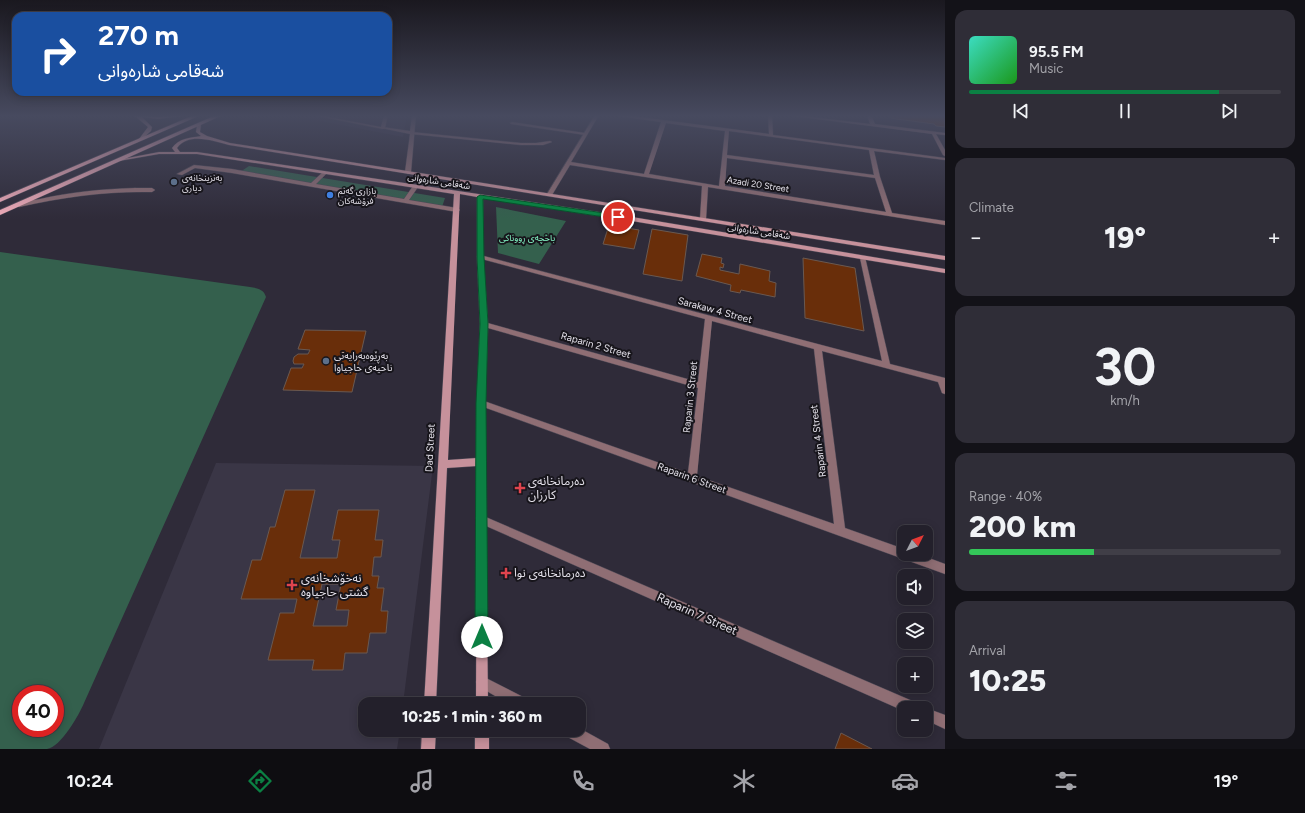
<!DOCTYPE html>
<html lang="en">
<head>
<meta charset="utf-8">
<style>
	:root { --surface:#23202b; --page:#2f2d37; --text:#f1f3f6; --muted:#a3a3a9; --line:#403e47; --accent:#0b8043 }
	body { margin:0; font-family:Figtree,"Noto Sans Arabic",sans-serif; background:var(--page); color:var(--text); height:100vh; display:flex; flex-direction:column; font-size:15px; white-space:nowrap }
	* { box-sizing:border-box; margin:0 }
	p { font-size:13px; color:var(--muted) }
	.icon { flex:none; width:22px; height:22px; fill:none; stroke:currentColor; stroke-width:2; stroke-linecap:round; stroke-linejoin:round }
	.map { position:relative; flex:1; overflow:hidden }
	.side { display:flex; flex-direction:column; gap:10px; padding:10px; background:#131218; width:360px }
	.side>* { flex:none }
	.banner { position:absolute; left:12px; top:12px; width:380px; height:84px; border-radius:12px; box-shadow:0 2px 10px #0003,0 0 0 1px var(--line); background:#1a4fa0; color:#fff; overflow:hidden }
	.needle { width:26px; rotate:48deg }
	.fabs { position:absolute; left:897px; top:525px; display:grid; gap:8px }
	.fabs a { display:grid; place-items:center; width:36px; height:36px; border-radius:8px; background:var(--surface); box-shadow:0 2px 10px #0003,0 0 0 1px var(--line); font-size:20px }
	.speed { position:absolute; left:12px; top:685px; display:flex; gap:8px; font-size:20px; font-weight:700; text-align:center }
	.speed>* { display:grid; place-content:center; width:52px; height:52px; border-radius:50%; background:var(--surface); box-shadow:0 2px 10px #0003,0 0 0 1px var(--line); line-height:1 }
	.speed .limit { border:6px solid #d22; background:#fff; color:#111 }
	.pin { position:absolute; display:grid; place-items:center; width:34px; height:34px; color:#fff; margin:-17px; border:2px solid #fff; border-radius:50%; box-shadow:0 1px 4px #0007 }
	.me { position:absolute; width:44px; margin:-22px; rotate:0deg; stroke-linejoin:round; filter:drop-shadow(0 0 3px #0008) }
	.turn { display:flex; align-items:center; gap:14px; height:84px; padding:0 20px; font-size:18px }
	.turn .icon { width:52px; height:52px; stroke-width:2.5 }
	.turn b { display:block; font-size:28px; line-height:34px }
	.big { font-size:30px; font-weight:800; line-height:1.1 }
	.side .card { flex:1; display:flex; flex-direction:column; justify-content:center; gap:6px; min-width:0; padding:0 14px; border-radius:12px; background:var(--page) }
	.side .dial { align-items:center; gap:0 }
	.dial b { font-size:52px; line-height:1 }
	.song { display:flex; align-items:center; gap:12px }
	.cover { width:48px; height:48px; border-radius:6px; background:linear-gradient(135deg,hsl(170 70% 55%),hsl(120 70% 35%)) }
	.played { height:4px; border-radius:2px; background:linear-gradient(90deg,var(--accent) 80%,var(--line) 80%) }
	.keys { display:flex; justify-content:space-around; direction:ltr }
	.heat { display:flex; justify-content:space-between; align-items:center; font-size:22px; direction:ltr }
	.charge { height:6px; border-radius:3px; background:linear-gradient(90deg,#34c759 40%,var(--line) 0) }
	.trip { position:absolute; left:358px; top:697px; width:228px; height:40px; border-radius:12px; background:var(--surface); box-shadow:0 2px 10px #0003,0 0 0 1px var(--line); font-weight:800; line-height:40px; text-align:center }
	.tab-bar { display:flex; height:64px; justify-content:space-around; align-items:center; background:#0e0d11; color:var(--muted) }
	.tab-bar .icon { width:28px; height:28px }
	.tab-bar .on { color:var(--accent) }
	.tab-bar b { font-size:18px; color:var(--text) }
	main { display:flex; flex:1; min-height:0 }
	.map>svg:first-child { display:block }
</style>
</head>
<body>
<main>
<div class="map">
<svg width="945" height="749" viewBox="0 0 945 749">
	<rect width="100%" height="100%" fill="#2f2b39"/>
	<path fill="#383346" d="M290 115H407L403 137Z"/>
	<path fill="#3a3646" d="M216 463 433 466 403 704H365V730H400L397 749H99Z"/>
	<path fill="#34604d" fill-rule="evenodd" d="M249 166 445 198 442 207 240 172Z
		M496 207 566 221 539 264 498 253Z
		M0 252 250 287C257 288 264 289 266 297L84 703C79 715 61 747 47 749 32 749 15 749 0 749ZM21 694H55V728H21Z"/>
	<path fill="#692e0a" stroke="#6a5951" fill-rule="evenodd" d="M889 115H945V127L936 126 934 124 897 119 891 118Z
		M609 225 639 230 634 249 603 244Z
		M652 229 688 235 682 281 643 274Z
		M702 254 722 258 721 263 724 264 723 268 720 267V270L739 274 740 264 770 271 769 281 776 283 775 297 741 290 740 293 730 291 731 285 696 276Z
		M803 258 855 268 864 331 805 318Z
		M305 330 366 331 352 392 283 390 291 368H302L304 364H294L293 361 294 357 298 354H308L310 350 298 349Z
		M285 490H315L300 558H337L340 540H332L338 510H379L375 540H383L381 557H374L372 576H379L377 588H384L381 611H388L386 633H370L367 653H345L343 670H312L314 660H268L280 613H294L297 599H241L252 560H261L270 527H275ZM322 584H341L336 610H349L347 626H313Z
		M841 733 872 749H835Z"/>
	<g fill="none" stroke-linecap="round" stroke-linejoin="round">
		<defs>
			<path id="lane" d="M312 115H318L381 127 384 115H388L385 128 383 129Z
				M512 122 585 133 587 134 585 135 511 124 510 123Z
				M412 132 521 143H536L550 141 552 142 543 145H521L411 134 410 133Z"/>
			<path id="street" d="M412 115H416L411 172 408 174 405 172 410 134 381 128 383 127 410 131Z
				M595 115H599L571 162 644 174 661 122 618 116 616 115H625L769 134 768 115H772L773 135 945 158V160L874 151 880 177 892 213 945 221V225L708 187 706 219 703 221 700 219 702 186 570 165 552 195H548L547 194ZM666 123 725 131 719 186 649 174ZM729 131 869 150 874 175 727 155ZM727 158 875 178 886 212 725 186Z
				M786 115H795L870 124 867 115H871L875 124 945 133V135L936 134 945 150V156L943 155 932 134Z
				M194 165 232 169 311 183 324 171 327 173 316 184 404 199 413 186 415 185 418 187 409 200 457 208 460 210 457 212 232 173 195 168 182 175 177 174Z
				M135 188H152L155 190 152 192C107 191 63 197 19 207L16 205C22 201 32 200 40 199 71 192 103 189 135 188Z
				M480 255 882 361 860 258 863 256 865 257 890 364 945 378V394L942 393 938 382 822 351 845 528 904 549V554H918L945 564V574L478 405 477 403 478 401H484L688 473 698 388 481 326 480 324 484 322 698 382 705 319 478 258 477 257ZM712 321 814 349 834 524 697 476Z
				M481 515 917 703 918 708H904V711L477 522 476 519 477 516Z
				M482 676 527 699 528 704H509L478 686 476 682 478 678Z
				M925 708H926L945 715V729L926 720V708Z
				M579 728 608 744 610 749H590L564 735 562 730H579Z"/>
			<path id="secondary" d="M131 115 158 117 190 115 158 119 142 117 152 127 151 131 141 140 139 139 148 127 136 117Z
				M199 124 201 125 200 132 207 136 230 143 945 256V260L229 145C213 141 189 132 177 148L180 152H197L632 217 945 269V273L632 221 483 198V257L488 324 485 403 488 704H476L477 466 447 468 436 704H424L454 194 197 154H159L119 161 117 160 159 152H175L172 148C179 138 190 138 201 136L196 132 197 125ZM460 194 477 197V257L480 324 477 403V458L448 460Z
				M422 730H436L435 749H421Z
				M475 730H489V749H475Z"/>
			<path id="primary" d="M194 115H201L0 202V198Z
				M216 115H223L0 215V210Z"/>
		</defs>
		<use href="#lane" stroke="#4c4855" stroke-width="1"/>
		<use href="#street" stroke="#4c4855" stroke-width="1"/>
		<use href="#secondary" stroke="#4c4855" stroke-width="1"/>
		<use href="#primary" stroke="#4c4855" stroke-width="1"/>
		<use href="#lane" fill="#8f6e74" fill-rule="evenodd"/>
		<use href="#street" fill="#8f6e74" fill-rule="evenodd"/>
		<use href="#secondary" fill="#c6919b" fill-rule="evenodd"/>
		<use href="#primary" fill="#f1acb9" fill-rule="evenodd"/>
	</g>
	<linearGradient id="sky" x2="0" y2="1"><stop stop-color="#1a181f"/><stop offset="0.53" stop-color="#474a5f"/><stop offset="1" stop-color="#474a5f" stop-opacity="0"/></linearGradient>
	<rect width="945" height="219" fill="url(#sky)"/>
	<path fill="#0b8043" stroke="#07532c" d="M480 195 618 215 621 217 618 219 483 199 484 257 488 324 486 403 488 637 486 642 482 644 477 642 475 637 476 403 480 324 477 257V197Z"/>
	<g fill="#5c6f8a" stroke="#17151b" stroke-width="1.5">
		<circle cx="174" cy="182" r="4"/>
		<circle cx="326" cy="361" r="4"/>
	</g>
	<circle fill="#3f7fe0" stroke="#17151b" stroke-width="1.5" cx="330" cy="195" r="4"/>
	<g fill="#e0444e" stroke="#17151b" stroke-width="1.5">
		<path d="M518 482h4v4h4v4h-4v4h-4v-4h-4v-4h4z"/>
		<path d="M504 567h4v4h4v4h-4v4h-4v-4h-4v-4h4z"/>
		<path d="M290 579h4v4h4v4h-4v4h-4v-4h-4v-4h4z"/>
	</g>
	<g text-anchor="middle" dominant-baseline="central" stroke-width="4" stroke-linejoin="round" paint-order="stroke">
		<g font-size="9" fill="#e4e1ea" stroke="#17151b" text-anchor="start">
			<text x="182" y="177">بەنزینخانەی<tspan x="182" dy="10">دیاری</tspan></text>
			<text x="338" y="190">بازاڕی گەنم<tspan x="338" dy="10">فرۆشەکان</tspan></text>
		</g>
		<g font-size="9" fill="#e4e1ea" stroke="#17151b">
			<text transform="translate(439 181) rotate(9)">شەقامی شارەوانی</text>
			<text transform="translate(758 184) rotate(9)">Azadi 20 Street</text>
			<text transform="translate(759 231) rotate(9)">شەقامی شارەوانی</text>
		</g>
		<g font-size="9" fill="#85f7c6" stroke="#17151b">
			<text x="527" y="237">باخچەی ڕووناکی</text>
		</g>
		<g font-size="10" fill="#e4e1ea" stroke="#17151b">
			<text transform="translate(715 310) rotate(15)">Sarakaw 4 Street</text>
			<text transform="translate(596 345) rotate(16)">Raparin 2 Street</text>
			<text transform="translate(690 397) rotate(-84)">Raparin 3 Street</text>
			<text transform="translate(818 441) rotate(-97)">Raparin 4 Street</text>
			<text transform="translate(430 448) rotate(-87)">Dad Street</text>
			<text transform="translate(692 478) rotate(20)">Raparin 6 Street</text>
		</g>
		<g font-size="10" fill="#e4e1ea" stroke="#17151b" text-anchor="start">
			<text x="334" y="355">بەڕێوەبەرایەتی<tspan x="334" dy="12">ناحیەی حاجیاوا</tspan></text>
		</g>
		<g font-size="12" fill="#e4e1ea" stroke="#17151b" text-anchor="start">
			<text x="528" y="481">دەرمانخانەی<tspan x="528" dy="14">کارزان</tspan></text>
			<text x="514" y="573">دەرمانخانەی نوا</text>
			<text x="301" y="578">نەخۆشخانەی<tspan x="301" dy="14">گشتی حاجیاوە</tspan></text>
		</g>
		<g font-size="12" fill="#e4e1ea" stroke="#17151b">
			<text transform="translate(697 614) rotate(24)">Raparin 7 Street</text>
		</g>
	</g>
</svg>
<div class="fabs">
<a><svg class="needle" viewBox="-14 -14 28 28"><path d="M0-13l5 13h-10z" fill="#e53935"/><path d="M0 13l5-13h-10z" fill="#a3a3a9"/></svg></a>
<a><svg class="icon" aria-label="sound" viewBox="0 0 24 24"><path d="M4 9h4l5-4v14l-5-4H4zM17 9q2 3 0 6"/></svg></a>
<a><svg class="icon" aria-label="layers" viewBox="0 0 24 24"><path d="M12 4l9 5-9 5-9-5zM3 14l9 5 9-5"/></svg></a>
<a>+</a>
<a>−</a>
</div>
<div class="speed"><div class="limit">40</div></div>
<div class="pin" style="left:618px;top:217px;background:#d93025"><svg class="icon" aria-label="arrive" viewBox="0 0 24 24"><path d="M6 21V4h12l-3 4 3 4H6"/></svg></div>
<svg class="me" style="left:482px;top:637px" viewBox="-20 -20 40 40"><circle r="19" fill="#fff"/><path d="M0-13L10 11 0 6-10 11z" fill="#0b8043"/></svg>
<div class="trip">10:25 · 1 min · 360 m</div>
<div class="banner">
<div class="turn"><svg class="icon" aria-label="right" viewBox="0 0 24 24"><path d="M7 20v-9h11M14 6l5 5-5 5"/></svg><div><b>270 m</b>شەقامی شارەوانی</div></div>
</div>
</div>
<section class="side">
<div class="card">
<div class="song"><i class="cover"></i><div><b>95.5 FM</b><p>Music</p></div></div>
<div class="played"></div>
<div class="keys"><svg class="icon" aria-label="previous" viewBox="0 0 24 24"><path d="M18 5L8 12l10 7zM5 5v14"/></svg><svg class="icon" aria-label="pause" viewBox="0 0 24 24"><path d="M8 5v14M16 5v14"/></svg><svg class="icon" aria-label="next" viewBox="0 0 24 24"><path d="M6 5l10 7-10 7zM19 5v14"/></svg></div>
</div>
<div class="card"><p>Climate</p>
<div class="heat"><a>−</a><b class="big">19°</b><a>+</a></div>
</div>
<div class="card dial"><b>30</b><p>km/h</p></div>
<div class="card"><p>Range · 40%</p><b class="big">200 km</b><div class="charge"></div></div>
<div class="card"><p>Arrival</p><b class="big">10:25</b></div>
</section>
</main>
<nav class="tab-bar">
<b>10:24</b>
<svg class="icon on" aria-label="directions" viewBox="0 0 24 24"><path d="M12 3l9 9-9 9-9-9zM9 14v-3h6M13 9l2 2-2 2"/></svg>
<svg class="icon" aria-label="music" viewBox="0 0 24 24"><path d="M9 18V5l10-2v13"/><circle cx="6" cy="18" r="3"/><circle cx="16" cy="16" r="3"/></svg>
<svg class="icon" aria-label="phone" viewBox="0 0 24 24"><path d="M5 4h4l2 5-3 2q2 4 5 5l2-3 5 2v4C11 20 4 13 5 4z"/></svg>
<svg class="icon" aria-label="climate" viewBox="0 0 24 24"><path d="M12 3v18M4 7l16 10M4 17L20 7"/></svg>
<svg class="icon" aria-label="car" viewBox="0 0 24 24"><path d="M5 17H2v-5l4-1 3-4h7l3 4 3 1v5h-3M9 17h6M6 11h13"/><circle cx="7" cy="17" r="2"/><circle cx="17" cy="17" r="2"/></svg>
<svg class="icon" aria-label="filters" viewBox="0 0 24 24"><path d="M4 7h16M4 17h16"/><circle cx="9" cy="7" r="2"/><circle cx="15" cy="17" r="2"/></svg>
<b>19°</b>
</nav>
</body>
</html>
